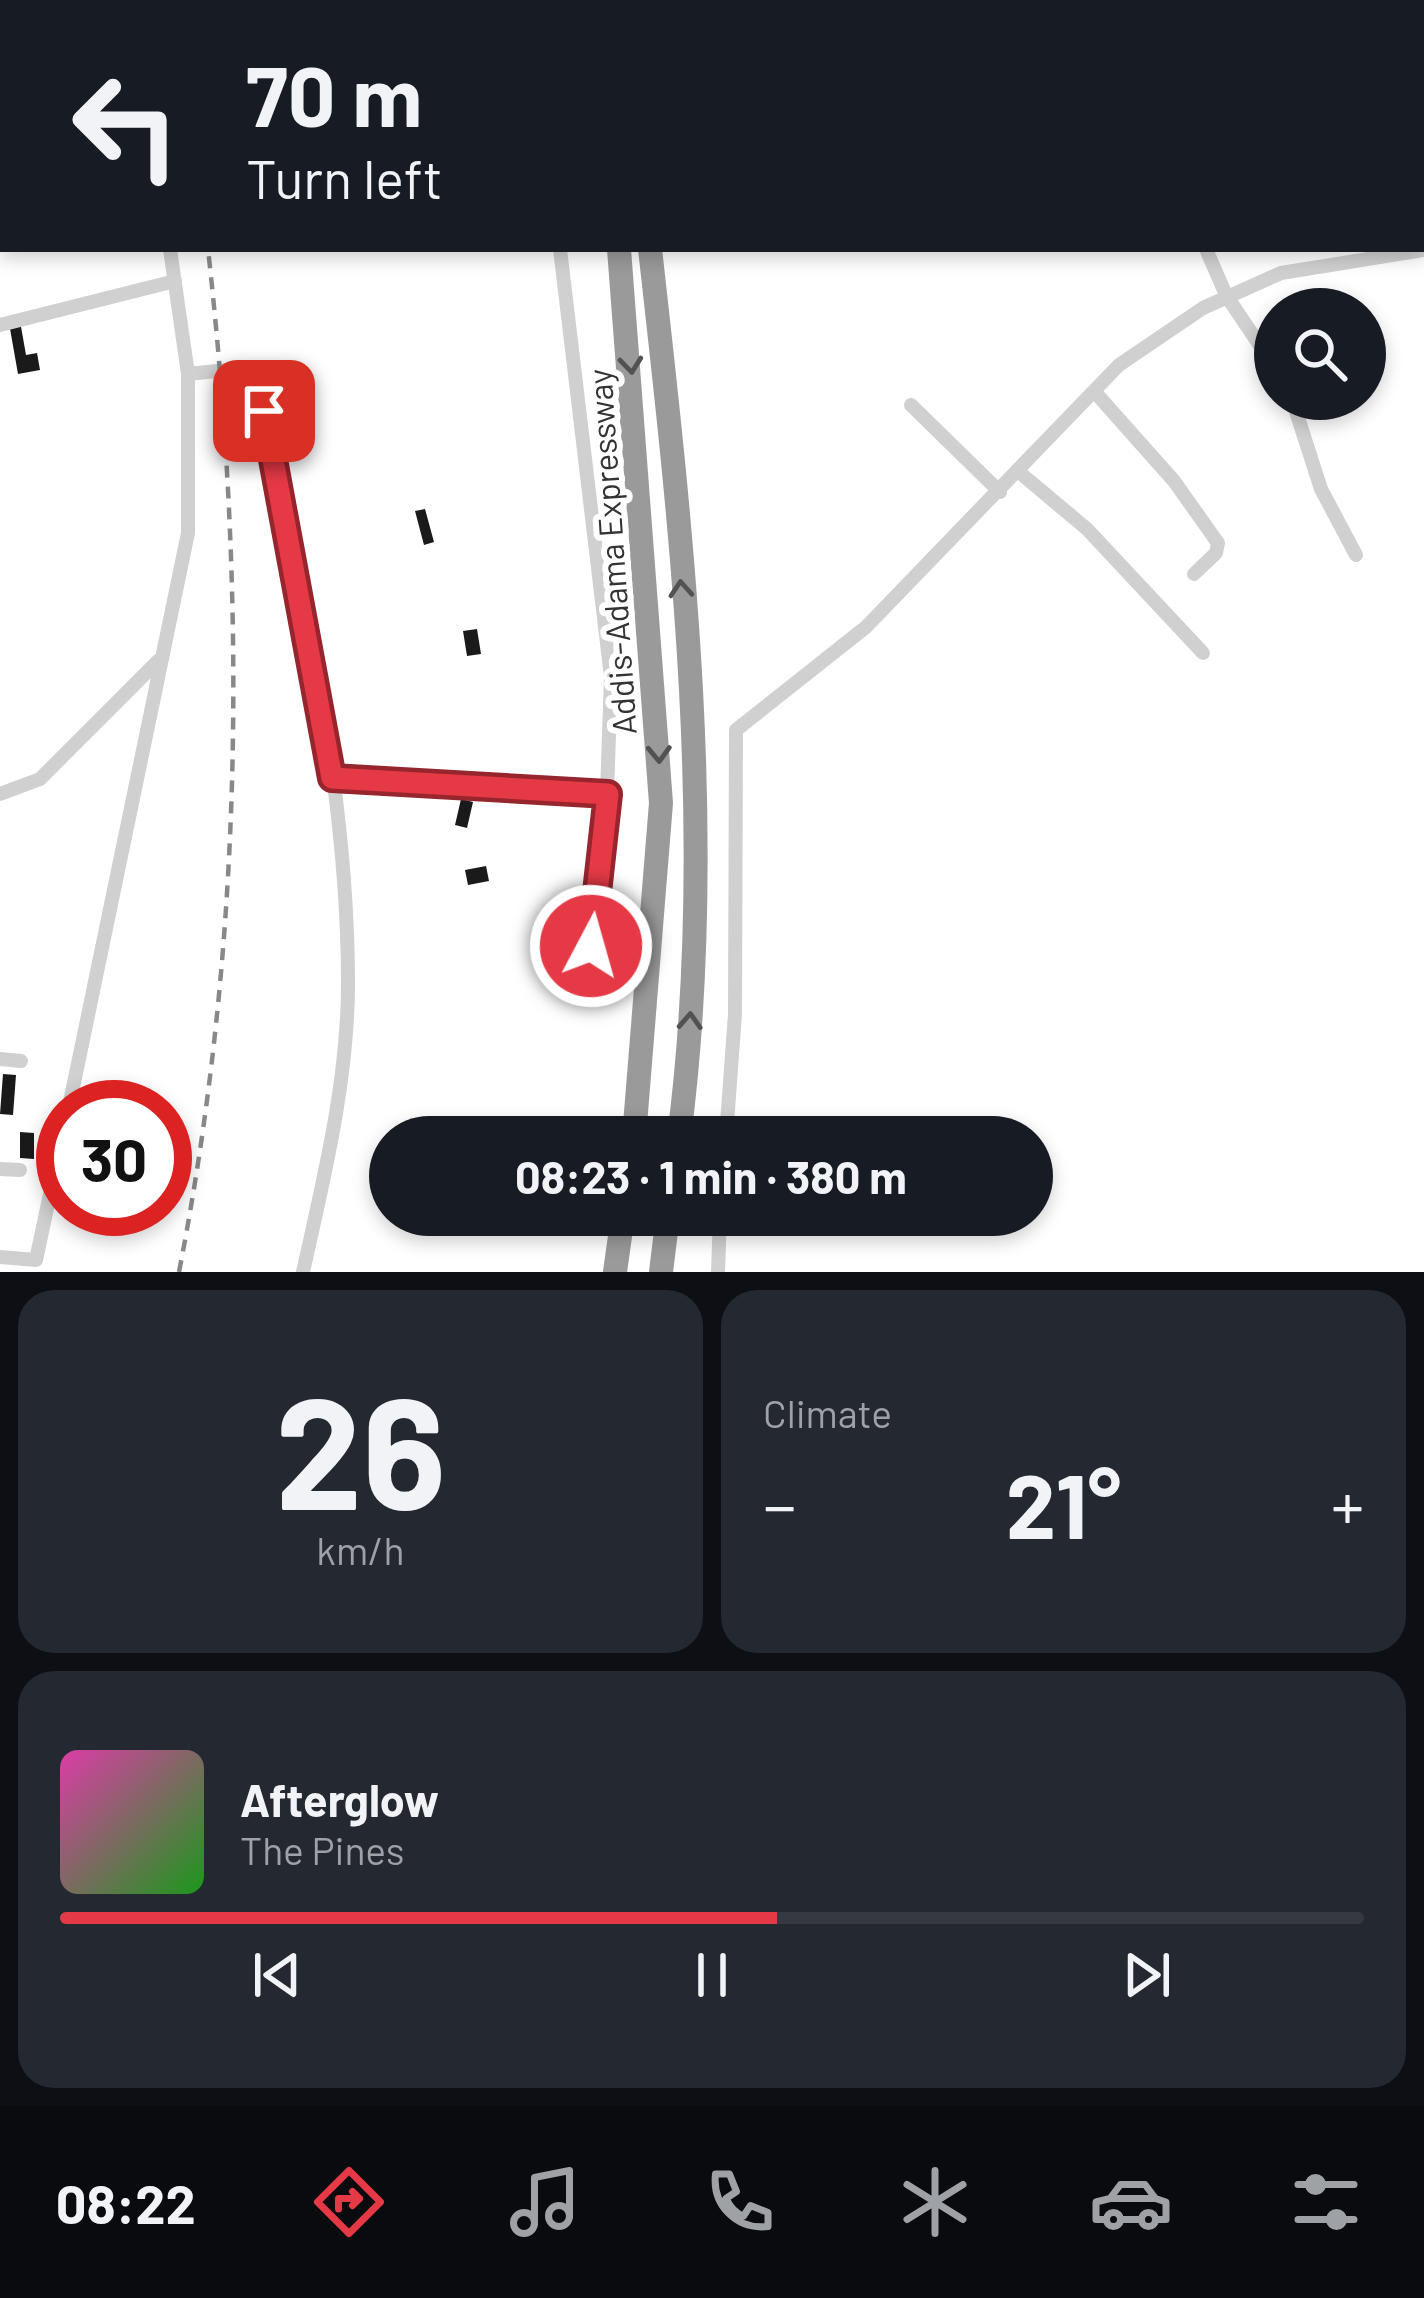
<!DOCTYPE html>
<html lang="en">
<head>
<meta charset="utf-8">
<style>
	:root { --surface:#171b24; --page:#242831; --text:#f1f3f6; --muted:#9ea1a6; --line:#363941; --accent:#e63946 }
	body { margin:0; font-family:Barlow,sans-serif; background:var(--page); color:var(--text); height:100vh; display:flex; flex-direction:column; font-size:45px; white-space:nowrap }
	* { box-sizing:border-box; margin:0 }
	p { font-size:39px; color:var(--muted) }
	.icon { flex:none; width:66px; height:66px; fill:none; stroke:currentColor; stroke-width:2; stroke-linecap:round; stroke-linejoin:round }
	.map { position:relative; height:1272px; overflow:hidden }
	.details { display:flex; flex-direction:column; gap:18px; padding:18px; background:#0d0f14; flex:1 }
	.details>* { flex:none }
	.top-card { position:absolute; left:0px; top:0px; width:1425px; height:252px; box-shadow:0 6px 18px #0003; background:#171b24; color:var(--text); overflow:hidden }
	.tools { position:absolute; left:1254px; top:288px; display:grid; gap:24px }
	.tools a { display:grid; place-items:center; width:132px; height:132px; border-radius:50%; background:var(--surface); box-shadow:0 6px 18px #0003; font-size:60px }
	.speed { position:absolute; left:36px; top:1080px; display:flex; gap:24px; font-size:60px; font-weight:700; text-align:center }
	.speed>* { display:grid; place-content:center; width:156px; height:156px; border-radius:50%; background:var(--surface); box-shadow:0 6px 18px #0003; line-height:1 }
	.speed .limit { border:18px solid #d22; background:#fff; color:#111 }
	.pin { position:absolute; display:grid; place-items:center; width:102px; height:102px; color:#fff; margin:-51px; border-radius:24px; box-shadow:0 6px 18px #0006 }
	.me { position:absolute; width:132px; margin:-66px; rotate:6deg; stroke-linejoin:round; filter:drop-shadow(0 0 9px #0008) }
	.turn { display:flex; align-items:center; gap:42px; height:252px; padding:0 48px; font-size:54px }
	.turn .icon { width:156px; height:156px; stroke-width:2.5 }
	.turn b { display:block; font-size:84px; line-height:102px }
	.big { font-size:90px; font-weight:700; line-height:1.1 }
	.details .tile { flex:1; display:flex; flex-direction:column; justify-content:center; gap:18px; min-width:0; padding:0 42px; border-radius:36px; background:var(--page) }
	.details .dial { align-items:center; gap:0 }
	.dial b { font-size:156px; line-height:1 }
	.song { display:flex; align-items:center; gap:36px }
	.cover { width:144px; height:144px; border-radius:18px; background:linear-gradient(135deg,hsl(320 70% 55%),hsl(120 70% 35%)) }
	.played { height:12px; border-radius:6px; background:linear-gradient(90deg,var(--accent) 55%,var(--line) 55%) }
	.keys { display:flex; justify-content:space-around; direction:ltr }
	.heat { display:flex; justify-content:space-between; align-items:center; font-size:66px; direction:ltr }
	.details .tiles { flex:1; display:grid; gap:18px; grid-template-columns:1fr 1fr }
	.tile:last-child { grid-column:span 2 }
	.trip { position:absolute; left:369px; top:1116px; width:684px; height:120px; border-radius:60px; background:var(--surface); box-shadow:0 6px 18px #0003; font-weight:700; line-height:120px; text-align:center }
	.tab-bar { display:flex; height:192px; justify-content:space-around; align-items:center; background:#090b0e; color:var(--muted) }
	.tab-bar .icon { width:84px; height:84px }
	.tab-bar .on { color:var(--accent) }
	.tab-bar b { font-size:54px; color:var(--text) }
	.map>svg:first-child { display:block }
</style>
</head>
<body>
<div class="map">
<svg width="1424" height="1272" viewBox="0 0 1424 1272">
	<rect width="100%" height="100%" fill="#fff"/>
	<path fill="#1a1a1a" d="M20 321 26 355 37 353 40 370 18 374 9 323Z
		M425 509 434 542 424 545 415 511Z
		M477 629 481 654 467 656 463 631Z
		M461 799 473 802 467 828 455 825Z
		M486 866 489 881 468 885 465 870Z
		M3 1074 16 1075 13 1115 0 1114Z
		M20 1132 34 1133V1159L20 1158Z"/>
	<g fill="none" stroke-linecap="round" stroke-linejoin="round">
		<path stroke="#d0d0d0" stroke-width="14" d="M128 0V3
			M536 0V3
			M1085 3 1086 0
			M1232 3 1234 0
			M0 83H3
			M0 212 3 211
			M560 249 611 677 607 793 591 946
			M1206 249 1226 295 1275 368
			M0 325 175 281
			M188 374 255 367C296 569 348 775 348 983 348 1081 324 1177 303 1272
			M1094 391 1174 481 1218 543 1216 553 1194 574
			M1292 399 1321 489 1356 555
			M911 405 1000 492
			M1019 472 1087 529 1203 653
			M332 778 607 793
			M0 794 40 779 159 660
			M0 1059 21 1061
			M69 1107 188 533V374L170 249
			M726 1137 735 1014 736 730 866 627 1119 365 1203 308 1281 273 1424 250
			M0 1169 20 1170
			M0 1257 36 1260 63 1133
			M718 1272 720 1215"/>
		<path stroke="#9a9a9a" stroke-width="24" d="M592 0V3
			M623 0V3
			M619 249 661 803 634 1137
			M650 249C683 541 717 844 679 1137
			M615 1272 623 1215
			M661 1272 668 1215"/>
		<path stroke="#888" stroke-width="4.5" stroke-dasharray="12 9" stroke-linecap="butt" d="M173 0 174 3
			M179 1272C245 934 246 590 208 249"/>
	</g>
	<defs><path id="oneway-chevron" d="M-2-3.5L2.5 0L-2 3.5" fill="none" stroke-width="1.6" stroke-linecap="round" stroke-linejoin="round" transform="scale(3)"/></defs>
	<g stroke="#525252">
		<use href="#oneway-chevron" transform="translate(631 365) rotate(84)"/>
		<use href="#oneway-chevron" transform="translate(681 589) rotate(-94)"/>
		<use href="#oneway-chevron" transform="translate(659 754) rotate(88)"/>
		<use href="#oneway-chevron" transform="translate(690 1021) rotate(-87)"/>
	</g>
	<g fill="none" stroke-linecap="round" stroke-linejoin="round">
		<defs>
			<path id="route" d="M264 411 332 778 608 794 591 946"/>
		</defs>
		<use href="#route" stroke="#96252e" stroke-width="30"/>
		<use href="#route" stroke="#e63946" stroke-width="21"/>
	</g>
	<g text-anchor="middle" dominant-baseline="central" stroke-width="12" stroke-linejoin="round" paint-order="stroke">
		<g font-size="33" fill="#333" stroke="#fff">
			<text transform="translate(611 552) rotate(-94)">Addis-Adama Expressway</text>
		</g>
	</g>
</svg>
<div class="tools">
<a><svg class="icon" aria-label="search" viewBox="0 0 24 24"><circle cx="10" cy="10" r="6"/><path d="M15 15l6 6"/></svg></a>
</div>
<div class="speed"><div class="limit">30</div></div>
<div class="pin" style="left:264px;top:411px;background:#d93025"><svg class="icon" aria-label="arrive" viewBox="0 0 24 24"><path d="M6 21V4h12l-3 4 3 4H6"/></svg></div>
<svg class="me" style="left:591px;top:946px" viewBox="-20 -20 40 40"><circle r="17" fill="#e63946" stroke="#fff" stroke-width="3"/><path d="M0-11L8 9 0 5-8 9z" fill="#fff"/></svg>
<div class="trip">08:23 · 1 min · 380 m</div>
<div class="top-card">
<div class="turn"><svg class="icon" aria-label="left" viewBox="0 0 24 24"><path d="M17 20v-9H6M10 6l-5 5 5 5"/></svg><div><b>70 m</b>Turn left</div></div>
</div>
</div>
<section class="details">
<div class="tiles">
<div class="tile dial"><b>26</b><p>km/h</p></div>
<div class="tile"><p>Climate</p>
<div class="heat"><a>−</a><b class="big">21°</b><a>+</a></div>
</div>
<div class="tile">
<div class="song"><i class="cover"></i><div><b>Afterglow</b><p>The Pines</p></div></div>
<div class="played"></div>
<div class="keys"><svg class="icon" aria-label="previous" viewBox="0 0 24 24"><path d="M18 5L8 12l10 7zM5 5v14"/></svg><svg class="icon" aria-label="pause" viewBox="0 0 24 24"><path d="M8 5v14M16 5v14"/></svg><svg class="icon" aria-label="next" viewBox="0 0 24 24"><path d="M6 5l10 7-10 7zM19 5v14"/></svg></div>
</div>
</div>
</section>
<nav class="tab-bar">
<b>08:22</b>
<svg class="icon on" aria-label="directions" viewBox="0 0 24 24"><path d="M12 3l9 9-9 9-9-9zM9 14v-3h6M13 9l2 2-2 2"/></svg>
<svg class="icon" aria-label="music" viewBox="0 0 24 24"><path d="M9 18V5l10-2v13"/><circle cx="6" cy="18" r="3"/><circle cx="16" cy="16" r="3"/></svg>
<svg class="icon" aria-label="phone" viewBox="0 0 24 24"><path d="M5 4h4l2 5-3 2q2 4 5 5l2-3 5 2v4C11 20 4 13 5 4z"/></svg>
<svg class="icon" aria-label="climate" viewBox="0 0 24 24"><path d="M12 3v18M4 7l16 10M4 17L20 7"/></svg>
<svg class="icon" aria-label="car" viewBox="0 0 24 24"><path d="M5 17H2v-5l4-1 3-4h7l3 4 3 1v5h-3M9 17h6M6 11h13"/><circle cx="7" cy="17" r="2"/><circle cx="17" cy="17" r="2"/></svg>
<svg class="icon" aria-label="filters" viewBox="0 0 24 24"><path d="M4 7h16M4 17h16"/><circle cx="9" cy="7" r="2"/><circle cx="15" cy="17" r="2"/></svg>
</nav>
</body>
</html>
